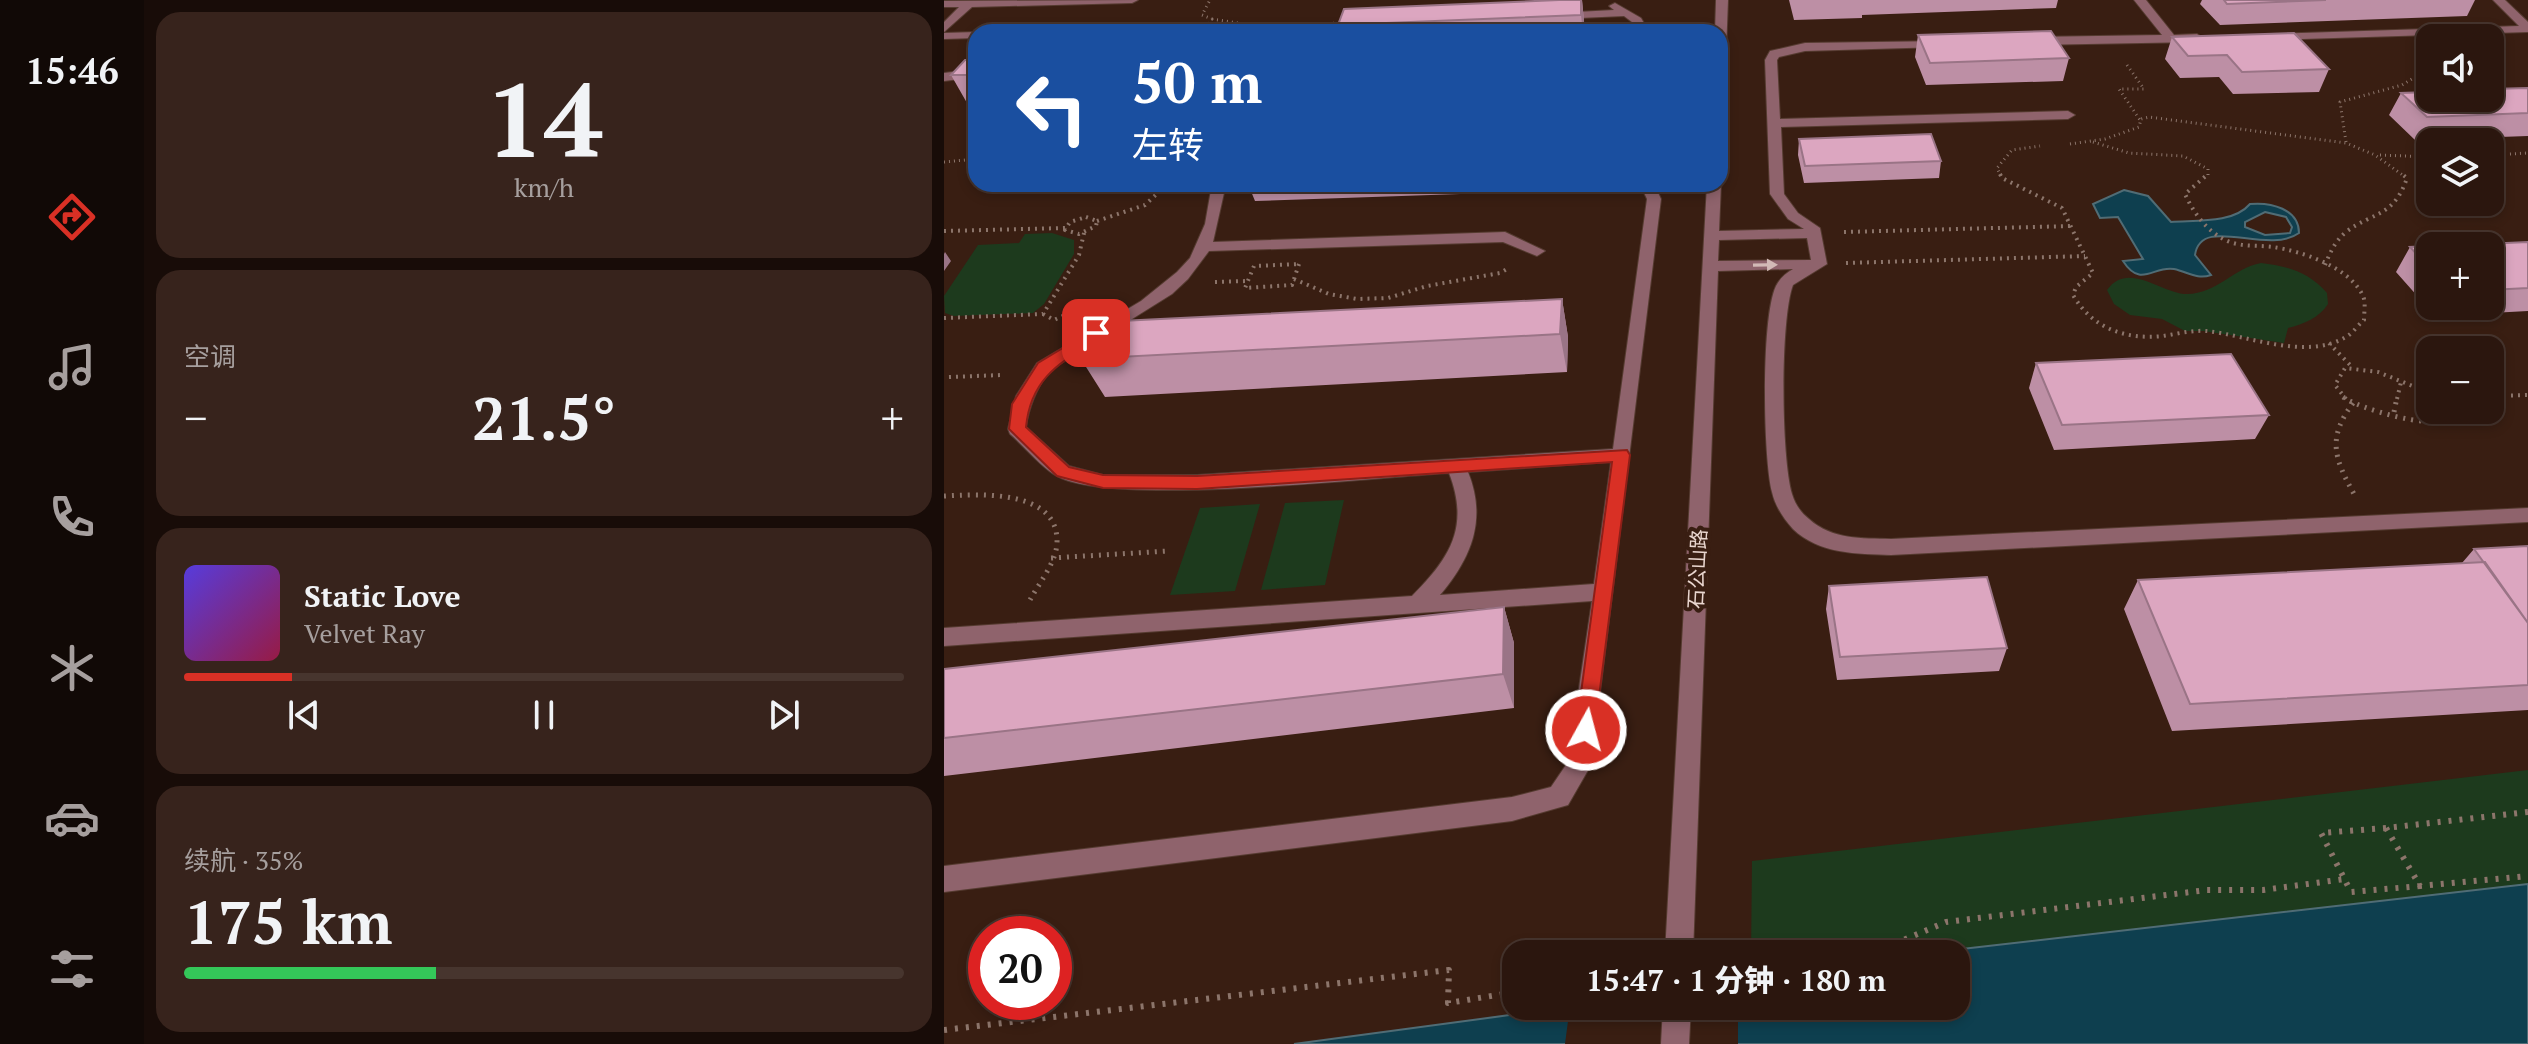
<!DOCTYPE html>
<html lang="zh">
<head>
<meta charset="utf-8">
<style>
	:root { --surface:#2b160e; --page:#37231c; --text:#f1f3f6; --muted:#a69f9e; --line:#47352e; --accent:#d93025 }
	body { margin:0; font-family:"PT Serif","Noto Sans SC",serif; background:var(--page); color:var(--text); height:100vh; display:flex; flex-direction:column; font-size:30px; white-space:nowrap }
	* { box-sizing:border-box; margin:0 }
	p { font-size:26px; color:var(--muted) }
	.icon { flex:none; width:44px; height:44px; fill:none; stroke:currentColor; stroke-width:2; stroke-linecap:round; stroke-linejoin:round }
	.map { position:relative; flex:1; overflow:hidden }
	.sheet { display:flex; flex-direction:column; gap:12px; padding:12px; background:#180c08; width:800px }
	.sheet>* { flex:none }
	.banner { position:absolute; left:24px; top:24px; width:760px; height:168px; border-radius:24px; box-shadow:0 4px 12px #0003,0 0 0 2px var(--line); background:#1a4fa0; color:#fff; overflow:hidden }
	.controls { position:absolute; left:1472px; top:24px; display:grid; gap:16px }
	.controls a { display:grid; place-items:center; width:88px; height:88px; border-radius:16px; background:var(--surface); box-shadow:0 4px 12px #0003,0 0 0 2px var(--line); font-size:40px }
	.speed { position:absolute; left:24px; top:916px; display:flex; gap:16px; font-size:40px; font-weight:700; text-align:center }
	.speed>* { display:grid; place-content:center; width:104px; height:104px; border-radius:50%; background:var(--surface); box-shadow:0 4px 12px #0003,0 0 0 2px var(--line); line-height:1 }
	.speed .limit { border:12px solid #d22; background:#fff; color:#111 }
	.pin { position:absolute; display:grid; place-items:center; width:68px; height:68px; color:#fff; margin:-34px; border-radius:16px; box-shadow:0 4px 12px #0006 }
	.me { position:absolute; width:88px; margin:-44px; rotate:7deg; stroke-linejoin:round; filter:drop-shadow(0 0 6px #0008) }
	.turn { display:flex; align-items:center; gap:28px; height:168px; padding:0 32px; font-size:36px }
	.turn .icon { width:104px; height:104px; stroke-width:2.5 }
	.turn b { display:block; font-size:56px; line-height:68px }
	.big { font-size:60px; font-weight:800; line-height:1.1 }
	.sheet .card { flex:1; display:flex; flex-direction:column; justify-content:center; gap:12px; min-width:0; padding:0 28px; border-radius:24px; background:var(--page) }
	.sheet .dial { align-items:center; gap:0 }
	.dial b { font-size:104px; line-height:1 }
	.song { display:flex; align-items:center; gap:24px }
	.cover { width:96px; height:96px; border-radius:12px; background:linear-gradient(135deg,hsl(250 70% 55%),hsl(340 70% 35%)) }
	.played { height:8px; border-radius:4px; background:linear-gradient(90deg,var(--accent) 15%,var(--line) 15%) }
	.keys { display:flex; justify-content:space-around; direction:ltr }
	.heat { display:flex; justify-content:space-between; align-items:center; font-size:44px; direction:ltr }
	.charge { height:12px; border-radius:6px; background:linear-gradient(90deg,#34c759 35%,var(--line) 0) }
	.trip { position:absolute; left:558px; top:940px; width:468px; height:80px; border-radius:24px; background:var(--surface); box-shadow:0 4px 12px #0003,0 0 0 2px var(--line); font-weight:800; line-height:80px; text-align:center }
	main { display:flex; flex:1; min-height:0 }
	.tabs { display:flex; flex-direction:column; width:144px; justify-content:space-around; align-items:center; background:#110906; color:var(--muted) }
	.tabs .icon { width:56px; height:56px }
	.tabs .on { color:var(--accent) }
	.tabs b { font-size:36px; color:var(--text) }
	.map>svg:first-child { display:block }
</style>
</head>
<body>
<main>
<nav class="tabs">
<b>15:46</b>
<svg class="icon on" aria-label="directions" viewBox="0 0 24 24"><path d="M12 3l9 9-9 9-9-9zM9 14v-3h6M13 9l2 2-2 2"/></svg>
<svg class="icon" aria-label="music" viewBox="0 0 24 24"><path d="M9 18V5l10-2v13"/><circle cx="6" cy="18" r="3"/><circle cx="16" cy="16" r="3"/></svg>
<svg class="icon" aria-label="phone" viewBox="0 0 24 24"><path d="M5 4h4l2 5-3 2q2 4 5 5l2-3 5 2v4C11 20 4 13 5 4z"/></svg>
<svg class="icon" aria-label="climate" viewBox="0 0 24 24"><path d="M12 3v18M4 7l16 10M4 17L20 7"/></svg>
<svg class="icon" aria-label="car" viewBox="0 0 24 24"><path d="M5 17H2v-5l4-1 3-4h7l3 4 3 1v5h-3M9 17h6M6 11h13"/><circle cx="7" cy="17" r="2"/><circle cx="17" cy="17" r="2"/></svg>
<svg class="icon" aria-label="filters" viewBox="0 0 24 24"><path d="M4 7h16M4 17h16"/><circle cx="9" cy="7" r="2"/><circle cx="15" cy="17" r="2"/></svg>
</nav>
<section class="sheet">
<div class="card dial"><b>14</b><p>km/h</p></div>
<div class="card"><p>空调</p>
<div class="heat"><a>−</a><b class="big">21.5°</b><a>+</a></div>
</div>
<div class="card">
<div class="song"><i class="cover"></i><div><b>Static Love</b><p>Velvet Ray</p></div></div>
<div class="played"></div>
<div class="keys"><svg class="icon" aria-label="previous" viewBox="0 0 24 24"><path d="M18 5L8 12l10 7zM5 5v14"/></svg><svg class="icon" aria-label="pause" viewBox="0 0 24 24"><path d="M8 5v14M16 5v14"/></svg><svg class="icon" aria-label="next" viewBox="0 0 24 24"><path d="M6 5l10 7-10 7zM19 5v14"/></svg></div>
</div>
<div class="card"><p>续航 · 35%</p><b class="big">175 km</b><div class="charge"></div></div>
</section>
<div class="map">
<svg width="1584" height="1044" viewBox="0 0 1584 1044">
	<rect width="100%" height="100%" fill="#391e12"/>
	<path fill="#1d3a1d" d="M108 233 130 240V254L100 304 89 313 10 316 1 313 0 296 34 245 75 243 81 234Z
		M1317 263C1343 266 1365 272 1383 293L1384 304C1375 318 1360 324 1344 328L1340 343 1259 331H1241L1218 319 1186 315 1170 304 1163 290C1184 260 1218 294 1243 294 1273 294 1289 268 1317 263Z
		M400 500 381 585 317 590 341 503Z
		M316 504 291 591 226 595 256 508Z
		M1584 770V908L1012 954H807L808 861Z"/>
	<path fill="#0e3f4f" stroke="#506c75" stroke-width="2" fill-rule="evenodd" d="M1180 190 1204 196 1227 222C1251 220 1289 224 1306 204 1327 202 1355 209 1355 233 1323 256 1257 214 1251 255L1267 275C1253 280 1244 272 1230 269 1210 265 1197 289 1179 261L1199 259 1174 217 1156 218 1149 204ZM1321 212 1342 217 1348 227 1346 233 1321 235 1301 227V222Z
		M1584 884V1044H350L633 1006H1012V954H974Z"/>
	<path fill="#391e12" d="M626 1006H794V1044H621Z"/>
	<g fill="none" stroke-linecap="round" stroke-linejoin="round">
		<defs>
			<path id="minor" d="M194 0 188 3 28 7 0 32V22L15 7H0V1Z
				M772 0H784L782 52 776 56V32H771Z
				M1190 0H1202L1230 35 1253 34 1259 38 1253 42 1085 45 1079 41 1085 37 1218 35Z
				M1549 0H1561L1584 22V32L1325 40 1319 37 1325 34 1575 26Z
				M671 3 697 18 705 32H693L688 22 680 16 614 19 608 16 614 13 670 10 665 6Z
				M32 32V38L0 39V33Z
				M1001 41 1003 43 997 47 861 51 835 57 833 60 836 119 1124 111 1131 115 1124 119 837 127 840 194 854 213 876 228 883 264 849 285C836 320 837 457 848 494 851 504 857 513 865 519 888 540 918 538 947 539L1584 508V522L947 555C913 554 875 554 849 529 840 519 831 506 828 492 819 457 817 317 832 286 836 278 842 273 849 269L774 271 749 954H721L763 184H777L775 231 860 229 844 219 826 194 821 60 826 51 861 43ZM863 238 867 260 774 261 775 240Z
				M32 69V77L0 81V73Z
				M268 184H282L269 242 561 232 601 251 593 256 559 242 265 251 244 279 228 294 105 371C93 388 85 406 82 427L125 466 159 475H253L669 449 703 199 696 184H710L717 199 647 765 624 805 568 821 0 892V866L568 797 607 787 624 762 648 601 0 646V628L468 596C506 558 526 527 505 473 432 477 163 508 111 475 95 465 81 447 66 434L64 429 72 396 93 363 197 301 233 272 246 258 261 224ZM667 462 650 584 496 595C528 557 543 519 524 472Z
				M719 1006H747L745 1044H717Z"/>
		</defs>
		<use href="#minor" stroke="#553b30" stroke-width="2"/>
		<path stroke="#8c756b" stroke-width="3" stroke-dasharray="1 4" stroke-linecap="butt" d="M268 19 314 26 309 32
			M232 29 263 28
			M260 32 268 19 258 15 266 0
			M335 32 391 23
			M1183 65 1200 89H1175L1196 120
			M1149 142 1185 153 1239 156 1264 169V176
			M1402 142 1396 102 1458 85 1486 68
			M1126 144 1161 139 1195 127 1197 119 1205 117 1402 143 1431 155 1460 176
			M1436 155 1486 157
			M1546 155 1584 153
			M0 162 32 159
			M1057 176 1053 168 1068 150 1096 146"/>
		<path stroke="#8c756b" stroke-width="4" stroke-dasharray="2 5" stroke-linecap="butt" d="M1056 174 1058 178 1118 208 1149 273 1132 287 1129 295C1148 328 1181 340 1219 336 1233 334 1247 330 1262 331 1304 335 1361 361 1402 337 1409 333 1414 325 1420 320 1420 312 1422 303 1419 296 1406 267 1357 251 1329 247 1315 245 1300 247 1286 242 1265 234 1250 214 1241 194L1264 174
			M142 217 153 221 152 226 135 234 121 230 126 222Z
			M153 221 201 205 219 188 246 185
			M0 231 121 228
			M900 232 1127 226
			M902 263 1141 256
			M355 264 348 285 301 288 310 266Z
			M1381 265C1386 253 1391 241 1402 232 1430 211 1449 218 1463 178L1458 174
			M350 279 385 294 413 299 444 298 483 286 556 273 565 268
			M271 282 304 281
			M99 314 110 320 123 314
			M0 318 99 314 135 255 140 233
			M1385 343 1407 366
			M5 377 58 375
			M1546 396 1584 395
			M1402 399 1391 385 1401 368 1434 372 1486 393
			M1453 399 1457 382"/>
		<path stroke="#8c756b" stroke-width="5" stroke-dasharray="2 6" stroke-linecap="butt" d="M1399 397C1416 409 1486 429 1502 419L1503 410
			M1409 403C1383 438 1390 458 1410 494
			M1450 412 1453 397
			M0 496C36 494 115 489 113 543 112 563 95 583 86 600
			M107 558 225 551"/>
		<path stroke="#8c756b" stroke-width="6" stroke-dasharray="3 8" stroke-linecap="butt" d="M1584 812 1442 828 1476 886 1584 876
			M1442 828 1377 833 1407 892 1476 886
			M807 945 957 941 1002 922 1263 890H1319L1401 879
			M0 1030 505 970 504 1003 572 992"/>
		<use href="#minor" fill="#8f636c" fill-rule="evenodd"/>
	</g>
	<path fill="#bd8fa5" d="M638 0 641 32H396L394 25Z
		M845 0H1114L1112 8 918 15V18L850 20Z
		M1258 0H1531L1523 16 1276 25 1256 4Z
		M974 35 1125 58 1119 81 982 85 971 57Z
		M1228 37 1385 69 1375 92 1289 94 1275 77 1236 78 1221 59Z
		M32 60V110H27L7 75Z
		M1584 88V136L1471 140 1445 115 1457 93Z
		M855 139 997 161 995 178 860 183 854 155Z
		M304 184H636L635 190 311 201Z
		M1584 242V311L1491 316 1452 272 1466 247 1486 246V306H1546V246Z
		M618 299 624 337 623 372 161 397 137 359Z
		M1092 363 1325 415 1311 439 1110 450 1085 388Z
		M1584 546V710L1228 731 1180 609 1194 580 1518 563 1530 549Z
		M885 586 1063 648 1055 671 893 680 882 609Z
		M560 607 570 643V708L0 776V669Z"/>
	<path fill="#9a7486" d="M638 0 641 32H639L637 15Z
		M1 252 7 261 0 271V254Z
		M618 299 624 337 623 372 616 334Z
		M560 607 570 643V708L559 674Z"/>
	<path fill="#dca6c0" stroke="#9a7486" stroke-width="2" d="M615 0H637V15L394 25 400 9Z
		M1280 0H1382L1283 4Z
		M235 26 230 32H189L193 27Z
		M1107 31 1125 58 986 63 974 35Z
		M1350 33 1385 69 1298 72 1283 55 1244 56 1228 37Z
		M21 60H32V75H7Z
		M1584 88V113L1483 117 1457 93 1486 92V98H1546V89Z
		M987 134 997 161 861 166 855 139Z
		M1584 242V288L1546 290V246H1496Z
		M1486 246V269L1466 247Z
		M618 299 616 334 137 359 156 322Z
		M1287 354 1325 415 1118 425 1092 363Z
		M1584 546V623L1530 549Z
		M1541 562 1584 623V685L1246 704 1194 580Z
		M1043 577 1063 648 896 657 885 586Z
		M560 607 559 674 0 738V669Z"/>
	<defs><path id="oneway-solid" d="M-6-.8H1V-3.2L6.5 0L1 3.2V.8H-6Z" transform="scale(2)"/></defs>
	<use fill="#d2b9b6" href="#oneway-solid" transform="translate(821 265) rotate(-1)"/>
	<path fill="#d93025" stroke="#8d1f18" stroke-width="2" d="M152 328 157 330V337C118 362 87 376 82 427L125 467 159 475 253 476 683 450 686 455 650 736 642 739 635 736 632 730 668 462 253 489 159 488 113 476 65 429 68 404 94 363Z"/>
	<g text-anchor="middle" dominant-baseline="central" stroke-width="8" stroke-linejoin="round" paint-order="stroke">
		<g font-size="20" fill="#e9d6cf" stroke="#391e12">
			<text transform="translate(753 569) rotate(-87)">石公山路</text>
		</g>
	</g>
</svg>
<div class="controls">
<a><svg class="icon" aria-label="sound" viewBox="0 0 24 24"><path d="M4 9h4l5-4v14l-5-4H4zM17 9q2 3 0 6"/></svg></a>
<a><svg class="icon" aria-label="layers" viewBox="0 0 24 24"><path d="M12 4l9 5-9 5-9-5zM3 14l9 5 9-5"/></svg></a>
<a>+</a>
<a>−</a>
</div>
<div class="speed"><div class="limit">20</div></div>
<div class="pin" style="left:152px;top:333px;background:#d93025"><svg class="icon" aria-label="arrive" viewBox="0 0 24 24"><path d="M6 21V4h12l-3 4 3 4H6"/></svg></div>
<svg class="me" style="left:642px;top:730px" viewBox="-20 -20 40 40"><circle r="17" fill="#d93025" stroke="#fff" stroke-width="3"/><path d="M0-11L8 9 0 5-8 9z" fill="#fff"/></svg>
<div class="trip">15:47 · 1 分钟 · 180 m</div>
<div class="banner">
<div class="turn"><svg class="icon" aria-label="left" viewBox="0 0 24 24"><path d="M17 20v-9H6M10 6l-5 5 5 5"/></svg><div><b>50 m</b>左转</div></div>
</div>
</div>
</main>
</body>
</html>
